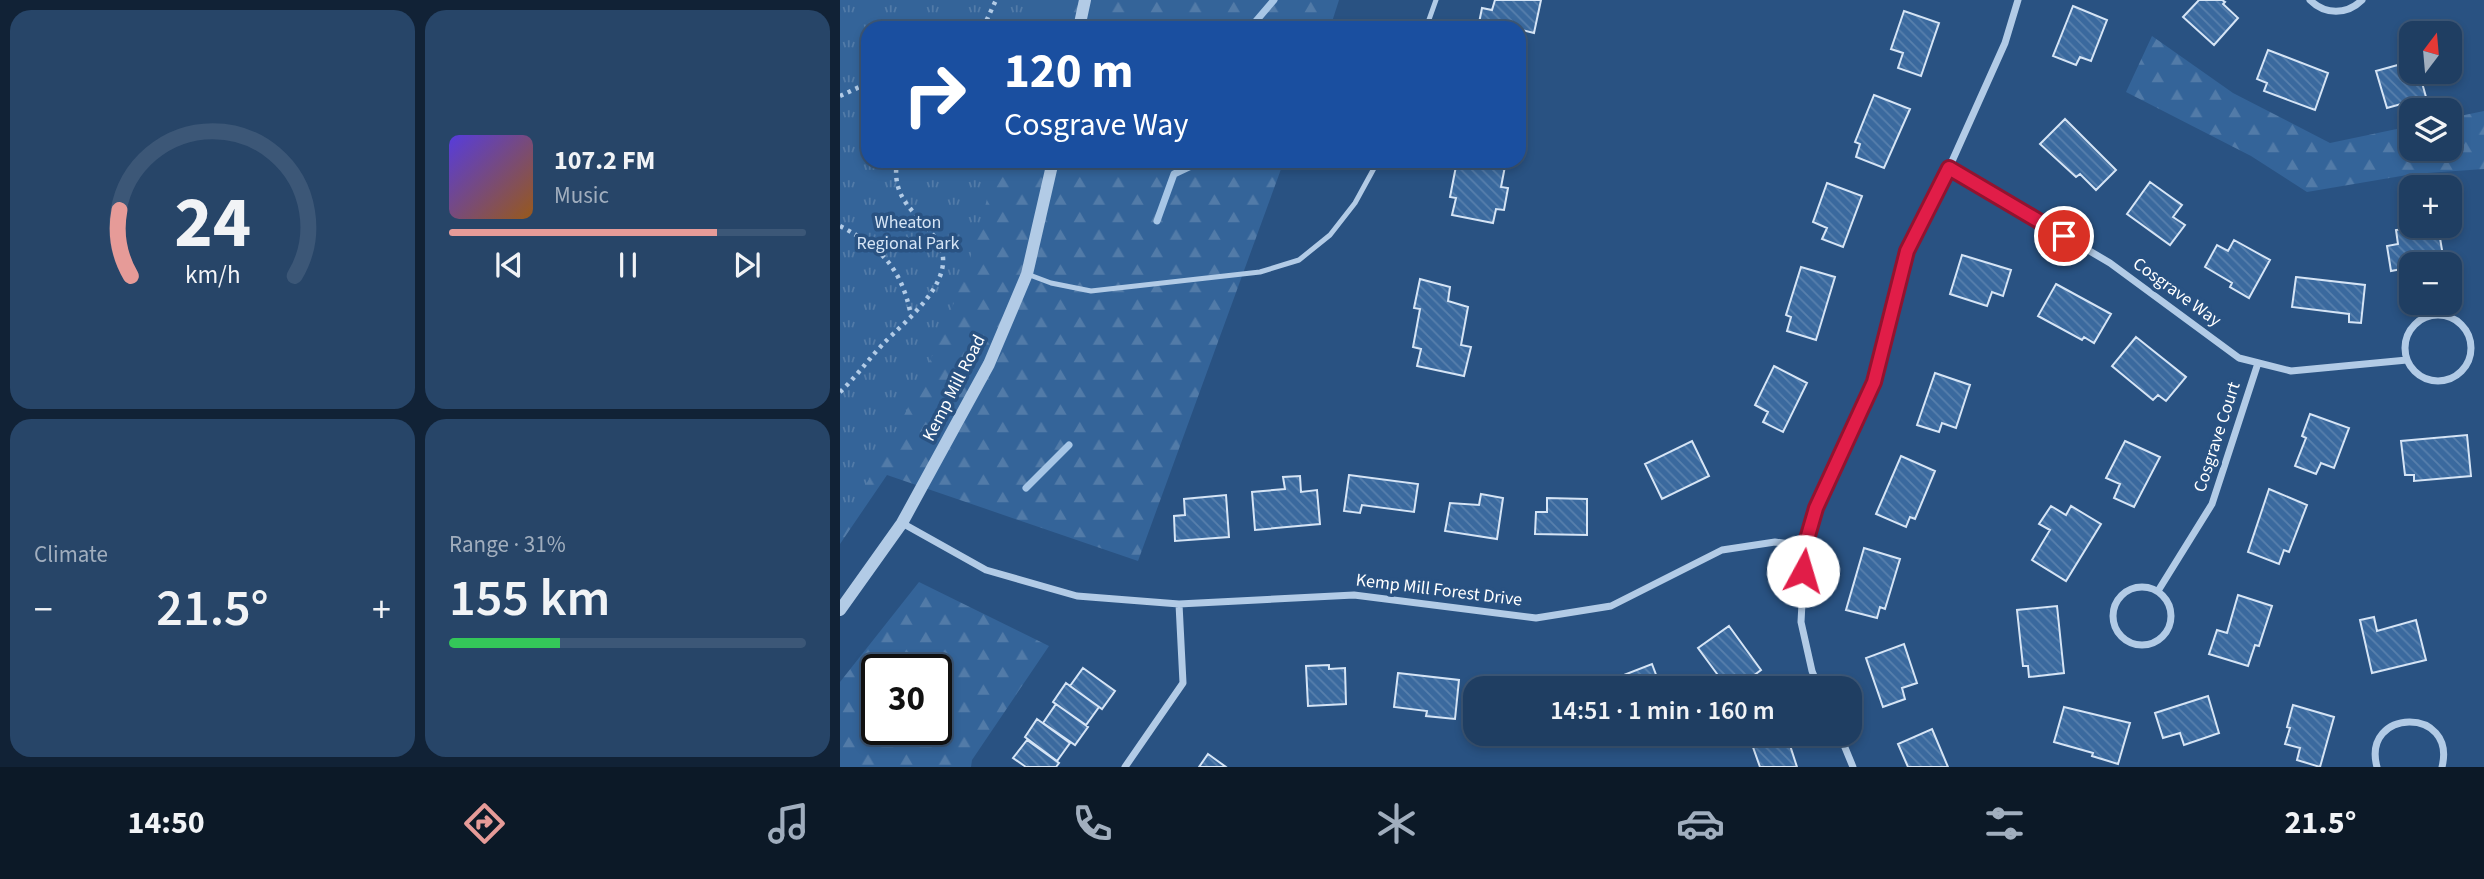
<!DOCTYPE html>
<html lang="en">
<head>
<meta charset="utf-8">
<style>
	:root { --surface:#1f3e62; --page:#274568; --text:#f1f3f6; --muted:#a1aebe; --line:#3c5777; --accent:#e69b98 }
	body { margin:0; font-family:"Source Sans 3",sans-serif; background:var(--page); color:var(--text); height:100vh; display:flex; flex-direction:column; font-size:26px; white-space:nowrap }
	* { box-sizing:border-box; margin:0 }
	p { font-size:23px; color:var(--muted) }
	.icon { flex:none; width:38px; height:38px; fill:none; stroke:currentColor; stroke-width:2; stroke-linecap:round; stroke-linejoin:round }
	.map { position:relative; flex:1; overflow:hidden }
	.drawer { display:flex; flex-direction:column; gap:10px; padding:10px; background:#112236; width:840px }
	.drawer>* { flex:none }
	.guide { position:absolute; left:21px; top:21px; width:665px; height:147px; border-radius:21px; box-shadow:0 4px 10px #0003,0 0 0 2px var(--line); background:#1a4fa0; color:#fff; overflow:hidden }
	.needle { width:46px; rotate:16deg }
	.tools { position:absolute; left:1559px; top:21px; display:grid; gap:14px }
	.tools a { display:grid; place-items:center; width:63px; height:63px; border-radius:14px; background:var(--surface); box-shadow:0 4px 10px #0003,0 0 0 2px var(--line); font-size:35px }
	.speed { position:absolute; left:21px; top:654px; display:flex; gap:14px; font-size:35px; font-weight:700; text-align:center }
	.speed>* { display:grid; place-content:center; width:91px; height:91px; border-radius:50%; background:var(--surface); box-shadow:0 4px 10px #0003,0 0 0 2px var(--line); line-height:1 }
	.speed .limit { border:4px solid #111; border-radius:10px; background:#fff; color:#111 }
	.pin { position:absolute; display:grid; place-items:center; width:60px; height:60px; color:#fff; margin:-30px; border:4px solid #fff; border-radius:50%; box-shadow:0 2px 7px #0007 }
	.me { position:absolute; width:77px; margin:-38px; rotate:6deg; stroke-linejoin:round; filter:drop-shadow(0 0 5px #0008) }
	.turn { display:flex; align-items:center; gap:24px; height:147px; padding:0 28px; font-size:32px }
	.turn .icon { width:91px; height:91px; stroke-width:2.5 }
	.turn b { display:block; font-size:49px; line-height:60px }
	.big { font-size:52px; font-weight:600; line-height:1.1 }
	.drawer .card { flex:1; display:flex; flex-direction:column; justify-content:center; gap:10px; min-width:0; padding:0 24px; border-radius:21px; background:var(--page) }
	.drawer .dial { align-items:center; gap:0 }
	.dial svg { height:182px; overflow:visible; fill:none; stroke:var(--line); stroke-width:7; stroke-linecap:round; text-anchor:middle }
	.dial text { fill:var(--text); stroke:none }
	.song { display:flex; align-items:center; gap:21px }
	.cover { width:84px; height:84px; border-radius:10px; background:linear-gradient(135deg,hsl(250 70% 55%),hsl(30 70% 35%)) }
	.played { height:7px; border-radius:4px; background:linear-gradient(90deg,var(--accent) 75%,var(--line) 75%) }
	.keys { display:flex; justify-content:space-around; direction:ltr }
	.heat { display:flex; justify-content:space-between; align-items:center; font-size:38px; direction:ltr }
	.charge { height:10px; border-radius:5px; background:linear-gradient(90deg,#34c759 31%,var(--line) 0) }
	.drawer .tiles { flex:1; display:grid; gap:10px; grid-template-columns:repeat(2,1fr) }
	.trip { position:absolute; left:623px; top:676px; width:399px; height:70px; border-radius:21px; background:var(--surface); box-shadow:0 4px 10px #0003,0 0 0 2px var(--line); font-weight:600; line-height:70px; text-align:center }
	.dock { display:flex; height:112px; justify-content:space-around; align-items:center; background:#0c1927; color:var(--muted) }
	.dock .icon { width:49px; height:49px }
	.dock .current { color:var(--accent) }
	.dock b { font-size:32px; color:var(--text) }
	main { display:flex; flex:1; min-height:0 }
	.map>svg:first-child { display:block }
</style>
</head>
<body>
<main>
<section class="drawer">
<div class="tiles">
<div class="card dial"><svg viewBox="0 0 100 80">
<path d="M14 69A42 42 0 1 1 86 69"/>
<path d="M14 69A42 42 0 0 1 9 40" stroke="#e69b98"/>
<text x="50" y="56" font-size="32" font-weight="700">24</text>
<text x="50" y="72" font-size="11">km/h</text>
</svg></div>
<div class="card">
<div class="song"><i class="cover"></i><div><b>107.2 FM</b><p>Music</p></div></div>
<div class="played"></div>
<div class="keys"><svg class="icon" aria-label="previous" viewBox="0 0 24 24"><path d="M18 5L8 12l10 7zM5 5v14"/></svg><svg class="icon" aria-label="pause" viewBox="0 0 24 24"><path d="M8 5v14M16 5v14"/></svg><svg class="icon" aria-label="next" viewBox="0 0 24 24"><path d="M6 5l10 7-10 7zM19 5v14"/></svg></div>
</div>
<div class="card"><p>Climate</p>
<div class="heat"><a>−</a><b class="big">21.5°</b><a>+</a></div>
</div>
<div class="card"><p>Range · 31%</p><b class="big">155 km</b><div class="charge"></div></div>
</div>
</section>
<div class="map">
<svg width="1644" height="767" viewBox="0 0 1644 767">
	<defs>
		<pattern id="forest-firs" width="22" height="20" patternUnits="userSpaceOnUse" patternTransform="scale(1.75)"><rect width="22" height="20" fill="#346499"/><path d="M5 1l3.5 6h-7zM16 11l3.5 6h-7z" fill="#527ba8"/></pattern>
		<pattern id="park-tufts" width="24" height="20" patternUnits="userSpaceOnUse" patternTransform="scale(1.75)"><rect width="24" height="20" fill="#346499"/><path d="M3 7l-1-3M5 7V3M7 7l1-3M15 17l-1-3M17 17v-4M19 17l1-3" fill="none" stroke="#527ba8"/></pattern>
		<pattern id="building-back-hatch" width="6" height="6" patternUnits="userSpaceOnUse" patternTransform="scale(1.75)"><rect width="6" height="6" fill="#3a699e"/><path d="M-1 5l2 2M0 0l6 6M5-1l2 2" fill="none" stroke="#5880ad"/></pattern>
	</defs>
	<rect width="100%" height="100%" fill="#295282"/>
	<path fill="url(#forest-firs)" fill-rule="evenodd" d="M0 0H499L490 28H28V161H444L298 561 47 475 0 544Z
		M1312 36 1393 93 1490 143 1571 126 1572 149H1610V118L1644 111V169L1573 174 1467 192 1411 156 1286 92Z
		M79 582 209 646 132 760 131 767H0V682ZM37 670H96V730H37Z"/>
	<path fill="url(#park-tufts)" d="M0 0H213L208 28H28V161H157C148 193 141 227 130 258 98 353 55 442 0 526Z"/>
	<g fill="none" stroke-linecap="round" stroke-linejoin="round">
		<path stroke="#a7c6e6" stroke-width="7" d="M410 28 434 0
			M317 221 334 174 351 166 354 161
			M186 488 229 445"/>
	</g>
	<path fill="url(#building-back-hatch)" stroke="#d5e4f5" stroke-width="2" d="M655 0H701L694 33 670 27 638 28 642 8 652 10Z
		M1359 0H1382L1385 2 1383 4 1398 18 1374 45 1343 17Z
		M1233 6 1267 20 1251 61 1240 57 1236 65 1213 56Z
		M1064 11 1099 23 1081 76 1058 68 1063 53 1051 49Z
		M1428 50 1488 73 1475 110 1424 91 1427 83 1417 79Z
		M1572 61V72H1579L1586 97 1547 108 1536 71Z
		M1034 95 1070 109 1044 168 1016 157 1020 144 1015 142Z
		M1225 119 1276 170 1256 190 1240 174 1236 177 1200 144Z
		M617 161H666L661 187 668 188 664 210 656 209 653 223 612 215 616 198 610 197Z
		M1310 182 1342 205 1333 217 1345 225 1330 245 1287 214Z
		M987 183 1022 196 1003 247 982 239 987 228 973 222Z
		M1584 226H1598L1604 262 1572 264V267L1551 271 1547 246 1558 244 1556 230Z
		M1394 240 1430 260 1409 298 1390 287 1392 283 1365 267 1377 245 1388 251Z
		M1122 255 1171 270 1163 296 1152 292 1147 306 1110 294Z
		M961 267 995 277 976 340 947 331 951 317 946 315Z
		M1456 277 1525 285 1521 323 1509 322V314L1452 307Z
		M580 279 610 287 608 301 628 307 621 345 631 347 624 376 577 366 581 349 573 347 580 309 574 308Z
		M1216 284 1271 314 1254 343 1244 337 1242 340 1198 316Z
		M1296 337 1346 377 1326 401 1318 395 1313 400 1272 366Z
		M934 366 967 383 943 432 923 422 928 412 915 405Z
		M1095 373 1130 385 1116 428 1102 423 1099 432 1077 425Z
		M1470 414 1509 428 1494 468 1481 463 1476 474 1455 466 1466 438 1462 436Z
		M1627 435 1631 476 1574 481V475H1565L1561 441Z
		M852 441 869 476 822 499 805 464Z
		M1285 441 1320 457 1294 507 1274 498 1280 484 1266 478Z
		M1061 456 1095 471 1075 519 1070 517 1066 527 1036 514Z
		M509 475 578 484 574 512 522 505 520 513 504 511Z
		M460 476 461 492 477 490 480 524 415 530 412 492 445 489 443 477Z
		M1429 489 1467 505 1449 552 1444 550 1439 564 1408 552Z
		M641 494 663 498 657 539 605 531 610 503 639 505Z
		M386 495 389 537 335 541 334 516 345 515 344 499Z
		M707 498 747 499V535L695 534 696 512H707Z
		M1211 506 1226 515 1231 506 1261 524 1226 581 1192 560 1210 530 1199 524Z
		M1024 548 1060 559 1045 609 1040 607 1037 618 1006 610Z
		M1398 595 1432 606 1419 646 1415 645 1408 666 1369 654 1377 630 1387 633Z
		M1217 606 1224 673 1189 677 1188 666H1183L1177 610Z
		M1534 617 1537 631 1576 620 1586 660 1532 673 1520 620Z
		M889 626 921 670 901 685 894 675 883 682 858 648Z
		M1064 644 1077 683 1062 688 1065 699 1043 707 1026 658Z
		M812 664 821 688H753V687Z
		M489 665V669L505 668 506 704 468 706 466 666Z
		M243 668 275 691 262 709 230 686Z
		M558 673 619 680 615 719 586 716 587 711 554 707Z
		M226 683 259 707 246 725 213 702Z
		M1368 696 1379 733 1344 745 1340 733 1323 738 1315 713Z
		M216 704 248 727 235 745 203 723Z
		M1453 705 1494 717 1480 767 1457 760 1460 748 1445 744 1450 728 1447 727Z
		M1224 707 1290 723 1278 764 1252 756 1253 753 1214 742Z
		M197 719 230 743 217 761 185 737Z
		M1092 729 1108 767H1068L1058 744Z
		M908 733H946L957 767H920Z
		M187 740 219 763 216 767H186L173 758Z
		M368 754 386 767H359Z"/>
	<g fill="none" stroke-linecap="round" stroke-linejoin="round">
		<path stroke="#b2cbe6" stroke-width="4.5" stroke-dasharray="3.5 5" stroke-linecap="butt" d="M143 28 156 0
			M0 96 28 83
			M0 226C42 248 61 268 71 315
			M0 392C16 377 28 360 43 344 66 320 123 277 96 239 76 211 51 200 57 161"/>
		<path stroke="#b2cbe6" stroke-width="5" d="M586 28 596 0
			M187 274 211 283 251 291 420 272 459 260 490 235 515 203 538 161"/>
		<path stroke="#b2cbe6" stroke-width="7" d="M1470 0C1485 15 1507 15 1522 0
			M1109 168 1270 263 1399 358 1451 371 1567 360
			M1565 348a33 33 0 1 1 66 0a33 33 0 1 1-66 0Z
			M62 523 146 570 237 596 339 604 514 595 696 618 771 606 882 550 935 542 965 546
			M1273 616a29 29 0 1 1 58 0a29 29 0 1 1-58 0Z
			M1318 591 1372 504 1418 363
			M979 688 972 671 961 622 965 546 976 508 1034 382 1067 251 1109 168 1165 43 1178 0
			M999 733 1013 767
			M285 767 343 683 339 604
			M1537 767C1521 708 1617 706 1602 767"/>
		<path stroke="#b2cbe6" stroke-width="12" d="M239 28 245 0
			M0 610 62 523 149 364 187 274 213 161"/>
	</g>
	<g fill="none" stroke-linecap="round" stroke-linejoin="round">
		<defs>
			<path id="route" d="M963 571 965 546 976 508 1034 382 1067 251 1109 168 1224 236"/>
		</defs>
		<use href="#route" stroke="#92132f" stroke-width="18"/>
		<use href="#route" stroke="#e11d48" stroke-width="12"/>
	</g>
	<g text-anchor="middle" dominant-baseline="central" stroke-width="7" stroke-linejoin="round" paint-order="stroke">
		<g font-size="18" fill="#d5e4f5" stroke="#295282">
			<text x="68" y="222">Wheaton<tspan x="68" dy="21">Regional Park</tspan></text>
		</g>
		<g font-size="18" fill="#fff" stroke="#295282">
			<text transform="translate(1337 292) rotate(36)">Cosgrave Way</text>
			<text transform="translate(114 388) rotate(-63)">Kemp Mill Road</text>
			<text transform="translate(1377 437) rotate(-72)">Cosgrave Court</text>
			<text transform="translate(599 590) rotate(7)">Kemp Mill Forest Drive</text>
		</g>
	</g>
</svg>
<div class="tools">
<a><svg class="needle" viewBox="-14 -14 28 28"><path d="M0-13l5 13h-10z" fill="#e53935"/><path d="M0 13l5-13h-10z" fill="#a1aebe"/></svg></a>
<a><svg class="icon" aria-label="layers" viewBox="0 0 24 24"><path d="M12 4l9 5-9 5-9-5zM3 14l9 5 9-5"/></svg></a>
<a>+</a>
<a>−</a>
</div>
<div class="speed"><div class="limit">30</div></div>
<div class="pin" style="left:1224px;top:236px;background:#d93025"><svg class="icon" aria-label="arrive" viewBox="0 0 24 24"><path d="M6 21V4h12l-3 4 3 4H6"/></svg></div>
<svg class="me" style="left:963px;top:571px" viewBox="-20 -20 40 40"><circle r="19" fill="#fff"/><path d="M0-13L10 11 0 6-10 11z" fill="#e11d48"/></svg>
<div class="trip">14:51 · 1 min · 160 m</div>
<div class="guide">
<div class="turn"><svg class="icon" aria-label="right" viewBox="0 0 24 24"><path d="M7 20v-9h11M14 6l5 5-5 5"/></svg><div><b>120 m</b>Cosgrave Way</div></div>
</div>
</div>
</main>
<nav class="dock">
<b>14:50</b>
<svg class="icon current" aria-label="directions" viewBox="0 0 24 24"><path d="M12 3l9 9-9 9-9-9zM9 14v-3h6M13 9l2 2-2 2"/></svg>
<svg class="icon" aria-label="music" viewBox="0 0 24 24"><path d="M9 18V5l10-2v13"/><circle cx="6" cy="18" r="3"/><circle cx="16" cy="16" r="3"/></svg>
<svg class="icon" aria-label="phone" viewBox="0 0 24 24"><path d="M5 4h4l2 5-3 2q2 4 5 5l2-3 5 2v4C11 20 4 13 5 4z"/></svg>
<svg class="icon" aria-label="climate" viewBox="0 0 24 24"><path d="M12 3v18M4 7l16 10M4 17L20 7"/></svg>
<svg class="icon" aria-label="car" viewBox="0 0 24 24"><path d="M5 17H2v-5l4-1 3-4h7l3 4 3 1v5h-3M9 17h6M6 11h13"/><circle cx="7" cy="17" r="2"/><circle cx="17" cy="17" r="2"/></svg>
<svg class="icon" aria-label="filters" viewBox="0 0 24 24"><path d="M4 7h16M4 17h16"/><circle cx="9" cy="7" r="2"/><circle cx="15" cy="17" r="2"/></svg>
<b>21.5°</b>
</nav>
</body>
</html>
